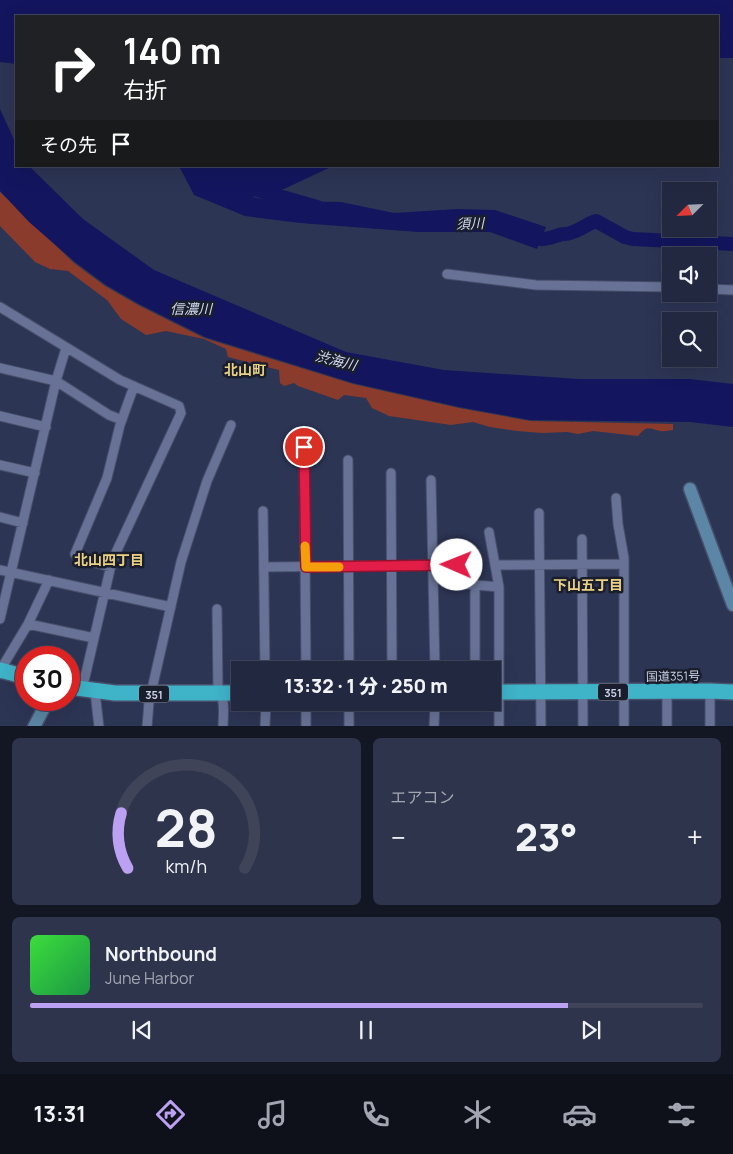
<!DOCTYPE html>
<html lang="ja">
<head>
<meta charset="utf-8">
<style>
	:root { --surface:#222840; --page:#2e344b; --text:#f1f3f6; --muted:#a2a6b1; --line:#3f4459; --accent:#bca0f2 }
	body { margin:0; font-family:Manrope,"Noto Sans JP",sans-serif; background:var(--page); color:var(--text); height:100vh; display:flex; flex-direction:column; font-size:19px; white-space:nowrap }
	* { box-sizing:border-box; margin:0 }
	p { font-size:16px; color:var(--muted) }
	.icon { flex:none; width:28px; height:28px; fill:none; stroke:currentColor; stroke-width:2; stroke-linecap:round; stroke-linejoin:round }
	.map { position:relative; height:726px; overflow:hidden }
	.side { display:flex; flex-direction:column; gap:12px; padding:12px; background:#131623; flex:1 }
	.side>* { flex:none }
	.hud { position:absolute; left:15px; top:15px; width:704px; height:152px; border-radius:0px; box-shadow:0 5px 20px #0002,0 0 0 1px var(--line); background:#202124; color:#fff; overflow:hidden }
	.needle { width:32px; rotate:246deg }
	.tools { position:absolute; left:662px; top:182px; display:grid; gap:10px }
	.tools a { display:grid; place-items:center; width:55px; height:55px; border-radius:0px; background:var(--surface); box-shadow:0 5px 20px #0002,0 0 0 1px var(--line); font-size:25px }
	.speed { position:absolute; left:15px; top:646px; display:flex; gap:10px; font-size:25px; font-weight:700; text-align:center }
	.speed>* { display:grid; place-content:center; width:65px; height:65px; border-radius:50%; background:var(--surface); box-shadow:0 5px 20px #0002,0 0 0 1px var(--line); line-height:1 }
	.speed .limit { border:8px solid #d22; background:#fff; color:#111 }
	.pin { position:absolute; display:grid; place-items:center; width:42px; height:42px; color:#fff; margin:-21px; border:2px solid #fff; border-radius:50%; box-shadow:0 1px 5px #0007 }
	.me { position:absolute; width:55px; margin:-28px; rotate:271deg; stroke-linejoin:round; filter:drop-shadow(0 0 4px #0008) }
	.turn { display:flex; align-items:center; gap:18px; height:105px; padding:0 25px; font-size:22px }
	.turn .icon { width:65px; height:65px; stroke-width:2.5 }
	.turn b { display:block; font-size:35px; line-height:42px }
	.then { display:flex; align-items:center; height:48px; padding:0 25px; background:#0003; gap:10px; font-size:19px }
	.big { font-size:38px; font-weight:800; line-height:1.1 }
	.side .widget { flex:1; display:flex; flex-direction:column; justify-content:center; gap:8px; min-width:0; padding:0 18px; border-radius:8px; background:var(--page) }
	.side .dial { align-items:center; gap:0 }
	.dial svg { height:130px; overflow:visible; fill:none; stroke:var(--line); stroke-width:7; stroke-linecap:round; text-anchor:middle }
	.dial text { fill:var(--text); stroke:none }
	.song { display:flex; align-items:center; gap:15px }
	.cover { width:60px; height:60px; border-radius:8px; background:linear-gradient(135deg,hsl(120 70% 55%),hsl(140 70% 35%)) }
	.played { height:5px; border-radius:2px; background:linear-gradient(90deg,var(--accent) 80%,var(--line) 80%) }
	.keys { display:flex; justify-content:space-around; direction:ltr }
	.heat { display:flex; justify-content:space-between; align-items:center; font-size:28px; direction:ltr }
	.side .tiles { flex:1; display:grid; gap:12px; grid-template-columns:1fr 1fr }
	.widget:last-child { grid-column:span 2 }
	.trip { position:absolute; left:231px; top:661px; width:270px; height:50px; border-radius:0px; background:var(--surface); box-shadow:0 5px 20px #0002,0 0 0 1px var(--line); font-weight:800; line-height:50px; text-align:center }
	.menu { display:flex; height:80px; justify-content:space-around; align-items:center; background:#0e101a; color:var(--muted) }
	.menu .icon { width:35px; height:35px }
	.menu .selected { color:var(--accent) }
	.menu b { font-size:22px; color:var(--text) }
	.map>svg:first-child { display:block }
</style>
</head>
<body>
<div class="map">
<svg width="733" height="727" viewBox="0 0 733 727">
	<rect width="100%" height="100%" fill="#2d3555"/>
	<path fill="#8a3b2c" d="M0 192 74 263 105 286 138 305 204 338 353 384 459 408 530 421 673 424V430C669 430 664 432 660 431 648 428 647 425 638 436L593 431 578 434 567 432 542 433 517 431 490 427 473 422 451 425 389 416 372 408 366 398 344 395 338 400 298 386 294 383 284 386 280 383 279 370 228 357 226 349 204 339 166 331 146 335 121 319 107 300 68 271 50 269 35 262 0 226Z"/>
	<path fill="#13165e" d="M0 0H733V58H718V16H16V64L0 62Z
		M0 109 16 144V166H29L83 219 154 270 346 352 444 370 579 379H690L733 384V427L690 422 530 420 459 407 353 383 205 337 139 304 106 285 75 262 29 222 0 191Z
		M179 166H333L284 189 252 197 274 201 341 202 394 213 457 209 495 210 546 227 537 249 490 232H418L300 223 245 216 194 195Z"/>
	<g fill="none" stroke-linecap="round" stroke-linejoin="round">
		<path stroke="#13165e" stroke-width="14" d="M251 188 317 207
			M524 232C542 241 541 241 559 235 563 233 566 235 570 233 579 231 587 224 596 221L625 237 633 239 733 244"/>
		<defs>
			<path id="street" d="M447 274 536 285 671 287
				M709 289 733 290
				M0 307 120 380 179 406 181 413 112 561 82 690
				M0 368 56 381 109 415 122 420
				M0 416 46 427
				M304 447 306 670
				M348 460 349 670
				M0 465 35 473
				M391 473 392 670
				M431 480 435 670
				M616 498 618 524 624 558V727
				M263 511 265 670
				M539 513 541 727
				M0 517 23 523
				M489 532 499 587V727
				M582 539 583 727
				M496 565 623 564
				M111 567 80 559 75 554 107 478 120 425 134 386
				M264 567 457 565 464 584 499 587
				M0 570 171 607
				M475 585V670
				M217 609 218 690C226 698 223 716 223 727
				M0 619 56 381 66 348
				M28 624 94 638
				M0 674 4 664 28 624 49 580
				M710 691V727
				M95 692 99 727
				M306 702V727
				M349 702V727
				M147 727 149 702 181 562 207 481 231 425
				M265 727 266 702
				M434 727 435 702
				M667 727V691"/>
			<path id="secondary" d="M690 489 733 605
				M34 727 48 700"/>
			<path id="highway" d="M0 670 26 677
				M69 687 115 693H240
				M492 692 710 691 733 692"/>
		</defs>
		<use href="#street" stroke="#484f6a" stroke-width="11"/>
		<use href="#secondary" stroke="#484f6a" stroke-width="15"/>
		<use href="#highway" stroke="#484f6a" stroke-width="18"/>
		<use href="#street" stroke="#677296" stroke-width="9"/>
		<use href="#secondary" stroke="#5b86a5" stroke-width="12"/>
		<use href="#highway" stroke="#3fb3c8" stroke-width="15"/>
	</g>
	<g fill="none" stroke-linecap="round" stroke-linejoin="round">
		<defs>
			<path id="route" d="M304 447 306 567 457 565"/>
		</defs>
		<use href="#route" stroke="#92132f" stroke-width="12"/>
		<use href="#route" stroke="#e11d48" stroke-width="9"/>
		<path stroke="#f59e0b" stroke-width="9" d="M305 546 306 567H339"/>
	</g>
	<g text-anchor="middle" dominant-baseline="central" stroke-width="5" stroke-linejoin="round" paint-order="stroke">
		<g fill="#1a1e2c" stroke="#979caf" stroke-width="1">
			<rect x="598" y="683.5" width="30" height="17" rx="4"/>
			<rect x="139" y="685.5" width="30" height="17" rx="4"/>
		</g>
		<g font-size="11" font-weight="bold" fill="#ccd2e7">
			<text x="613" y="692">351</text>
			<text x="154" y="694">351</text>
		</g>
		<g font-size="12" fill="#ccd2e7" stroke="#1a1e2c">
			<text transform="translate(673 676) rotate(-1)">国道351号</text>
		</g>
		<g font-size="14" font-style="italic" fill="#d1d8ee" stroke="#1a1e2c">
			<text transform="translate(470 223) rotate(-2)">須川</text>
			<text x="191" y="308">信濃川</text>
			<text transform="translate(336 360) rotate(14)">渋海川</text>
		</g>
		<g font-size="14" font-weight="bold" fill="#ead184" stroke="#1a1e2c">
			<text x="245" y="369">北山町</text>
			<text x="109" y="559">北山四丁目</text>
			<text x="588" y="584">下山五丁目</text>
		</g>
	</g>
</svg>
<div class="tools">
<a><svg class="needle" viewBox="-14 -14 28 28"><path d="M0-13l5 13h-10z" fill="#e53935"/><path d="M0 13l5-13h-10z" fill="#a2a6b1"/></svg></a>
<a><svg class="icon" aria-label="sound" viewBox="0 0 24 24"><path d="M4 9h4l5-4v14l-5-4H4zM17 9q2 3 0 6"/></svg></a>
<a><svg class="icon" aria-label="search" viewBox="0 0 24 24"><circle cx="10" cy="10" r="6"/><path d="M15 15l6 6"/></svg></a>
</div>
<div class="speed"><div class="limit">30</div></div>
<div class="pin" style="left:304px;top:447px;background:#d93025"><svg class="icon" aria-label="arrive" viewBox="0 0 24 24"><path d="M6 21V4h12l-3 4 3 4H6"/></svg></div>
<svg class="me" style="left:457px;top:565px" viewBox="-20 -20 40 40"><circle r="19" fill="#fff"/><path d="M0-13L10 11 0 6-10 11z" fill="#e11d48"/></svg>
<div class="trip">13:32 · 1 分 · 250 m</div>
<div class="hud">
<div class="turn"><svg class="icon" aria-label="right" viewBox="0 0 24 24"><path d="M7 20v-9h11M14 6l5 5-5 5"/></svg><div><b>140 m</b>右折</div></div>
<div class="then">その先<svg class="icon" aria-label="arrive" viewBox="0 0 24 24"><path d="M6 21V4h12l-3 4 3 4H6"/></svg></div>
</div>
</div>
<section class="side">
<div class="tiles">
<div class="widget dial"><svg viewBox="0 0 100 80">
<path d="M14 69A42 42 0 1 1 86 69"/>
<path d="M14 69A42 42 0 0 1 10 35" stroke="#bca0f2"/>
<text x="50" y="56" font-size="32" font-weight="700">28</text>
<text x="50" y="72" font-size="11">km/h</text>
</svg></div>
<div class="widget"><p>エアコン</p>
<div class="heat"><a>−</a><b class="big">23°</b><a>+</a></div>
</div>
<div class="widget">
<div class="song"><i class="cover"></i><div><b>Northbound</b><p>June Harbor</p></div></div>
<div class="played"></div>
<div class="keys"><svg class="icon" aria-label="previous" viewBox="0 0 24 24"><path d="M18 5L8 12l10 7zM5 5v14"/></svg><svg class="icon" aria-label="pause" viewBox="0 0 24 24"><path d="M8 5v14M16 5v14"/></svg><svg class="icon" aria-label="next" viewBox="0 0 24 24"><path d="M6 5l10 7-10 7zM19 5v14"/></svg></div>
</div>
</div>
</section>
<nav class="menu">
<b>13:31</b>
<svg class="icon selected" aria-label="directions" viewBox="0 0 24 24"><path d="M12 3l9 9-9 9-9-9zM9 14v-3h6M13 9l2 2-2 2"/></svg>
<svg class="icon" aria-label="music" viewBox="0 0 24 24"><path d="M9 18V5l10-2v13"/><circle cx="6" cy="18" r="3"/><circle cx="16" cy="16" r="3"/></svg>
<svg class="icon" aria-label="phone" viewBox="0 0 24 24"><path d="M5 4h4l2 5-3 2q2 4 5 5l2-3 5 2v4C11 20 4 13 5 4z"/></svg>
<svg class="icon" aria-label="climate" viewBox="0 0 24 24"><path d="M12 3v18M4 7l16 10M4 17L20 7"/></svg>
<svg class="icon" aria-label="car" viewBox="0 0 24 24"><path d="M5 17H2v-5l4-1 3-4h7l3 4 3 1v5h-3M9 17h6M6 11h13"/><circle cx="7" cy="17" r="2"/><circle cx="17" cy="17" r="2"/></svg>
<svg class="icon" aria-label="filters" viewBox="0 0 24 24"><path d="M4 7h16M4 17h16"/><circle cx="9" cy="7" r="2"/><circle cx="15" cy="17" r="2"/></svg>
</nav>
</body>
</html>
